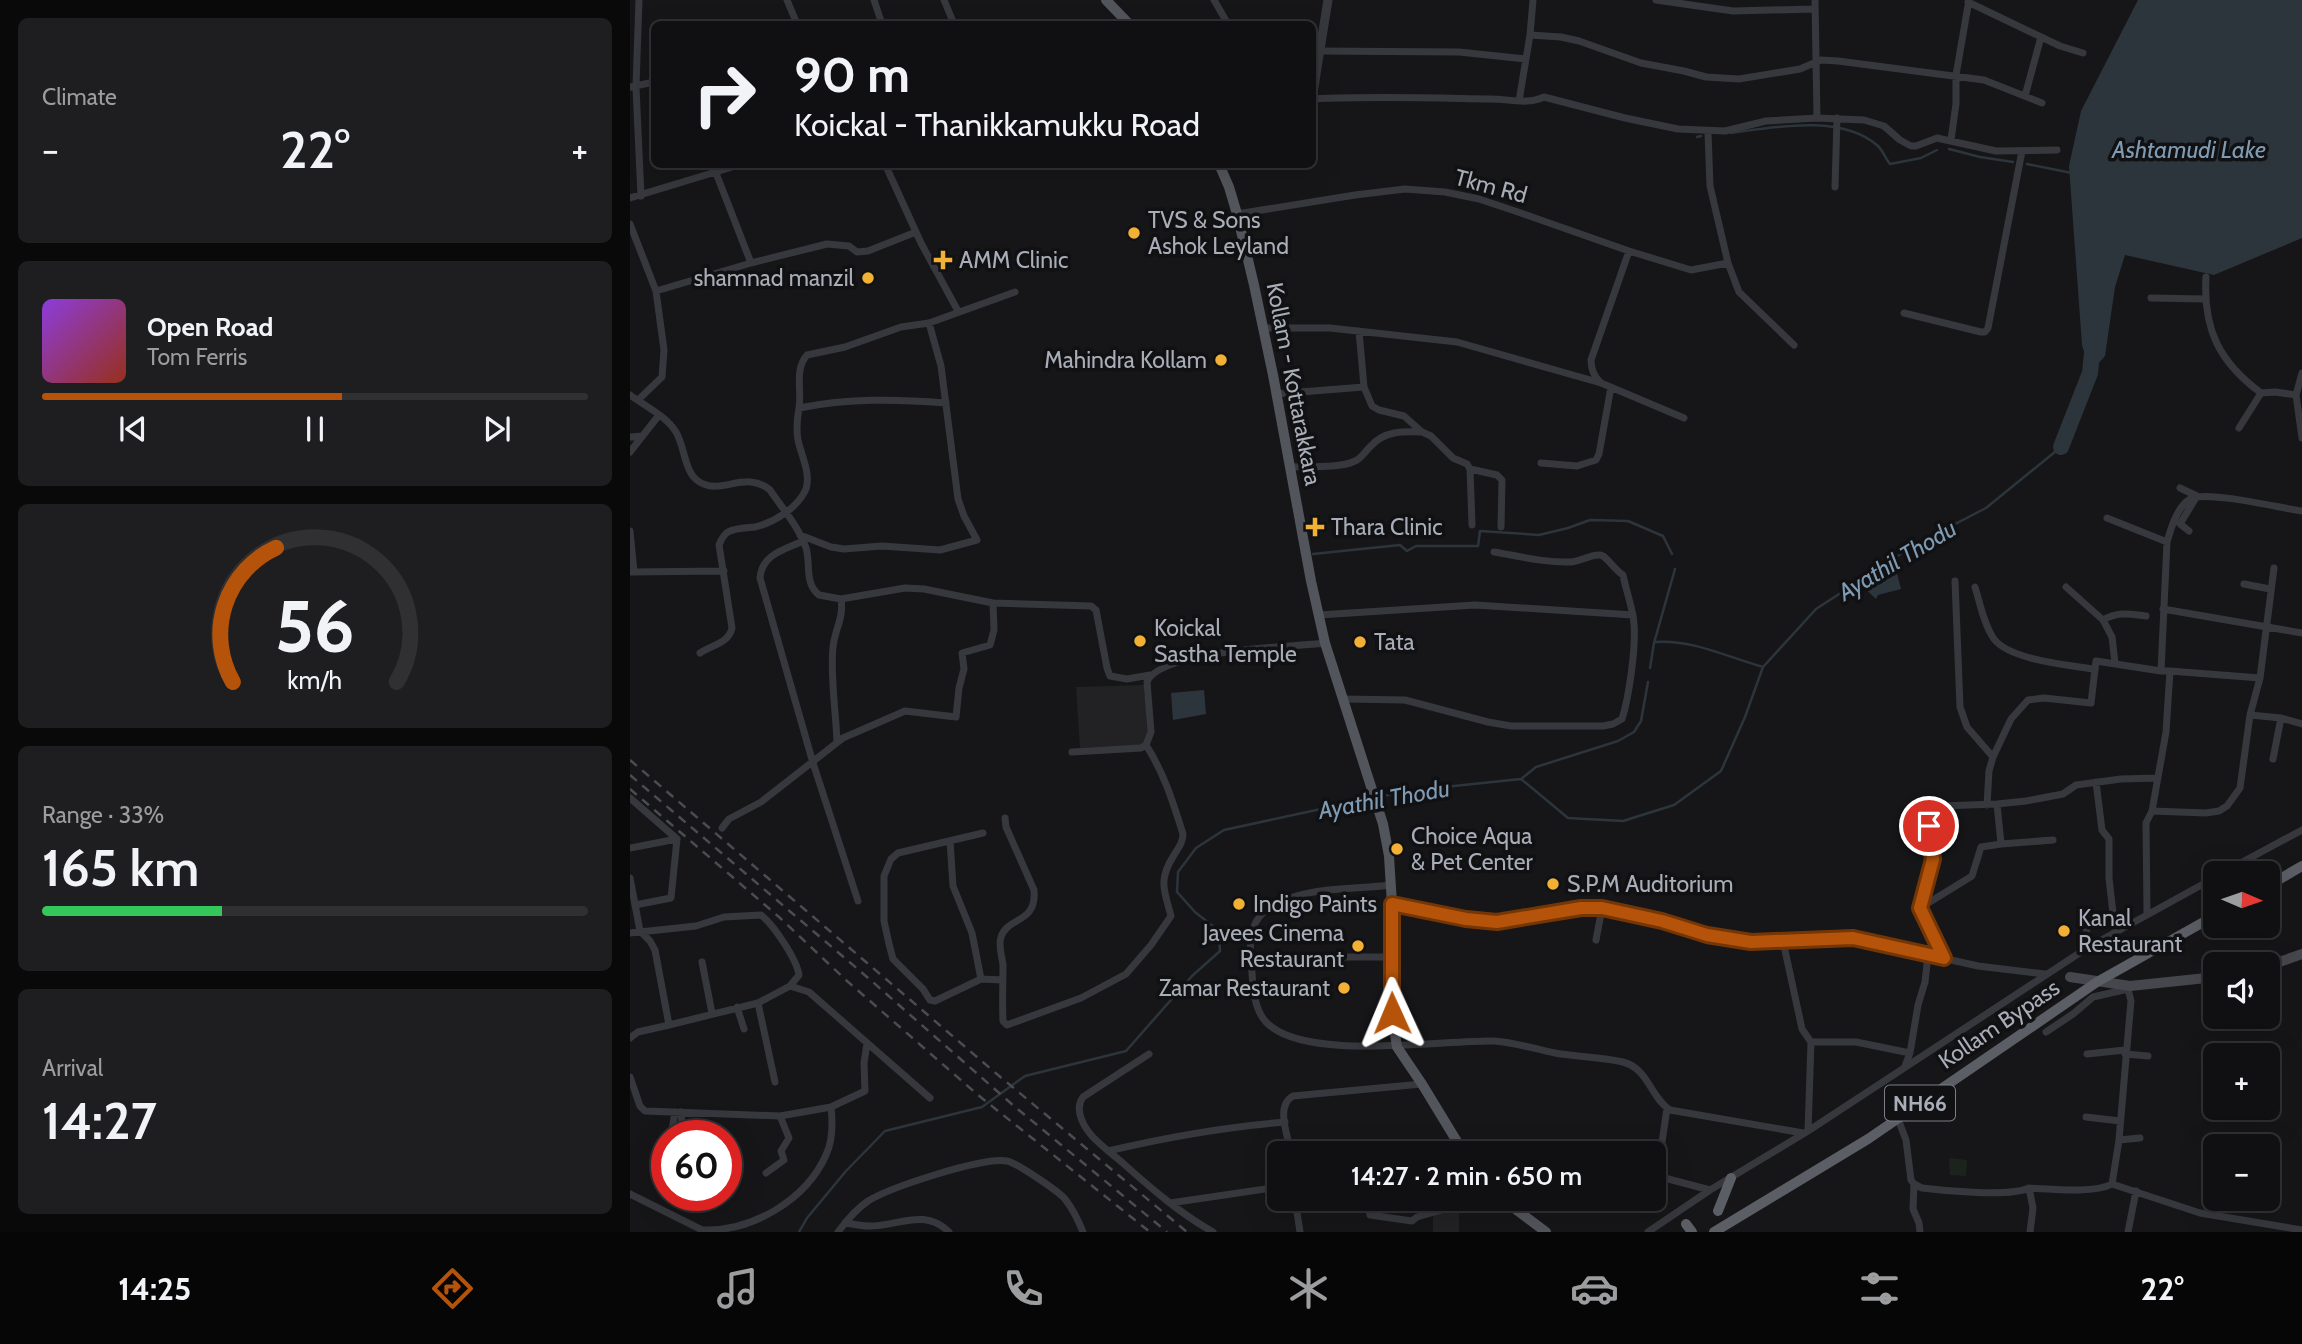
<!DOCTYPE html>
<html lang="en">
<head>
<meta charset="utf-8">
<style>
	:root { --surface:#101012; --page:#1e1e20; --text:#f1f3f6; --muted:#9c9d9f; --line:#303032; --accent:#b45309 }
	body { margin:0; font-family:Cabin,sans-serif; background:var(--page); color:var(--text); height:100vh; display:flex; flex-direction:column; font-size:26px; white-space:nowrap }
	* { box-sizing:border-box; margin:0 }
	p { font-size:23px; color:var(--muted) }
	.icon { flex:none; width:38px; height:38px; fill:none; stroke:currentColor; stroke-width:2; stroke-linecap:round; stroke-linejoin:round }
	.map { position:relative; flex:1; overflow:hidden }
	.sheet { display:flex; flex-direction:column; gap:18px; padding:18px; background:#09090a; width:630px }
	.sheet>* { flex:none }
	.hud { position:absolute; left:21px; top:21px; width:665px; height:147px; border-radius:10px; box-shadow:0 7px 28px #0002,0 0 0 2px var(--line); background:#101012; color:var(--text); overflow:hidden }
	.needle { width:46px; rotate:92deg }
	.tools { position:absolute; left:1573px; top:861px; display:grid; gap:14px }
	.tools a { display:grid; place-items:center; width:77px; height:77px; border-radius:10px; background:var(--surface); box-shadow:0 7px 28px #0002,0 0 0 2px var(--line); font-size:35px }
	.speed { position:absolute; left:21px; top:1120px; display:flex; gap:14px; font-size:35px; font-weight:700; text-align:center }
	.speed>* { display:grid; place-content:center; width:91px; height:91px; border-radius:50%; background:var(--surface); box-shadow:0 7px 28px #0002,0 0 0 2px var(--line); line-height:1 }
	.speed .limit { border:10px solid #d22; background:#fff; color:#111 }
	.pin { position:absolute; display:grid; place-items:center; width:60px; height:60px; color:#fff; margin:-30px; border:4px solid #fff; border-radius:50%; box-shadow:0 2px 7px #0007 }
	.me { position:absolute; width:77px; margin:-38px; rotate:359deg; stroke-linejoin:round; filter:drop-shadow(0 0 5px #0008) }
	.turn { display:flex; align-items:center; gap:24px; height:147px; padding:0 28px; font-size:32px }
	.turn .icon { width:91px; height:91px; stroke-width:2.5 }
	.turn b { display:block; font-size:49px; line-height:60px }
	.big { font-size:52px; font-weight:600; line-height:1.1 }
	.sheet .tile { flex:1; display:flex; flex-direction:column; justify-content:center; gap:10px; min-width:0; padding:0 24px; border-radius:10px; background:var(--page) }
	.sheet .dial { align-items:center; gap:0 }
	.dial svg { height:182px; overflow:visible; fill:none; stroke:var(--line); stroke-width:7; stroke-linecap:round; text-anchor:middle }
	.dial text { fill:var(--text); stroke:none }
	.song { display:flex; align-items:center; gap:21px }
	.cover { width:84px; height:84px; border-radius:10px; background:linear-gradient(135deg,hsl(270 70% 55%),hsl(10 70% 35%)) }
	.played { height:7px; border-radius:4px; background:linear-gradient(90deg,var(--accent) 55%,var(--line) 55%) }
	.keys { display:flex; justify-content:space-around; direction:ltr }
	.heat { display:flex; justify-content:space-between; align-items:center; font-size:38px; direction:ltr }
	.charge { height:10px; border-radius:5px; background:linear-gradient(90deg,#34c759 33%,var(--line) 0) }
	.trip { position:absolute; left:637px; top:1141px; width:399px; height:70px; border-radius:10px; background:var(--surface); box-shadow:0 7px 28px #0002,0 0 0 2px var(--line); font-weight:600; line-height:70px; text-align:center }
	.tabs { display:flex; height:112px; justify-content:space-around; align-items:center; background:#060607; color:var(--muted) }
	.tabs .icon { width:49px; height:49px }
	.tabs .current { color:var(--accent) }
	.tabs b { font-size:32px; color:var(--text) }
	main { display:flex; flex:1; min-height:0 }
	.map>svg:first-child { display:block }
</style>
</head>
<body>
<main>
<section class="sheet">
<div class="tile"><p>Climate</p>
<div class="heat"><a>−</a><b class="big">22°</b><a>+</a></div>
</div>
<div class="tile">
<div class="song"><i class="cover"></i><div><b>Open Road</b><p>Tom Ferris</p></div></div>
<div class="played"></div>
<div class="keys"><svg class="icon" aria-label="previous" viewBox="0 0 24 24"><path d="M18 5L8 12l10 7zM5 5v14"/></svg><svg class="icon" aria-label="pause" viewBox="0 0 24 24"><path d="M8 5v14M16 5v14"/></svg><svg class="icon" aria-label="next" viewBox="0 0 24 24"><path d="M6 5l10 7-10 7zM19 5v14"/></svg></div>
</div>
<div class="tile dial"><svg viewBox="0 0 100 80">
<path d="M14 69A42 42 0 1 1 86 69"/>
<path d="M14 69A42 42 0 0 1 33 10" stroke="#b45309"/>
<text x="50" y="56" font-size="32" font-weight="700">56</text>
<text x="50" y="72" font-size="11">km/h</text>
</svg></div>
<div class="tile"><p>Range · 33%</p><b class="big">165 km</b><div class="charge"></div></div>
<div class="tile"><p>Arrival</p><b class="big">14:27</b></div>
</section>
<div class="map">
<svg width="1672" height="1232" viewBox="0 0 1672 1232">
	<rect width="100%" height="100%" fill="#161618"/>
	<path fill="#222225" d="M514 685 518 739 511 745 450 748 446 687Z
		M829 1212V1232H803V1213Z"/>
	<path fill="#1c231d" d="M1319 1158 1337 1160 1336 1176 1320 1175Z"/>
	<path fill="#2c353c" d="M1508 0H1672V238L1584 275 1495 255 1485 287 1475 356 1460 373 1452 345 1439 166 1451 111Z
		M1265 565 1271 589 1248 595 1246 599 1231 585Z
		M574 690 576 714 543 720 541 693Z"/>
	<g fill="none" stroke-linecap="round" stroke-linejoin="round">
		<path stroke="#2c353c" stroke-width="2.5" d="M1101 133C1145 127 1212 114 1248 146 1253 151 1256 159 1260 164L1291 158 1307 150
			M1067 137 1071 136
			M1319 149 1350 157 1383 162
			M1397 164 1442 173
			M683 554 770 545 777 551 786 546H848L850 531 909 535 938 528 960 520 998 521 1033 536 1042 554
			M1025 642C1062 639 1097 657 1133 667
			M1020 668 1024 643 1045 569
			M891 779 906 767 988 741 1004 732 1011 721 1018 682
			M749 797 776 791 891 779 938 818 993 821 1044 805 1091 771 1115 717 1133 667 1186 609 1283 546 1356 508 1431 447
			M169 1232 177 1218 216 1171 255 1131 352 1107 395 1076 496 1051 562 976 590 951 589 931 565 912 547 892 548 872 566 848 594 830 742 798"/>
		<path stroke="#2c353c" stroke-width="16" d="M1431 447 1460 373 1462 353"/>
		<path stroke="#37383d" stroke-width="7" d="M9 0 6 87 11 196
			M157 0 167 24
			M244 0 252 24
			M314 0 324 24
			M584 0 598 24
			M1026 0 1103 11 1185 9
			M1185 0 1187 118
			M1338 2 1430 46 1453 53
			M900 35 931 37 949 41 1011 63 1054 71 1076 77 1109 79 1170 69 1191 60 1208 61 1354 80 1412 103
			M689 51 829 52 896 59
			M0 87 24 82
			M1395 96 1411 37
			M684 99C743 96 802 98 861 99 880 99 897 105 914 97L995 118 1048 129 1095 131 1136 121 1187 118 1234 120 1254 126 1270 140 1281 146H1286L1307 138 1366 151 1427 150
			M889 101 900 35 903 0
			M1078 132 1080 186 1098 263 1109 292 1164 345
			M1321 140 1326 104V75L1339 0
			M255 164 291 243 328 311
			M86 173 121 263 197 244 219 246 227 252 238 251 286 232
			M1205 187 1207 118
			M0 198 112 164
			M607 214 725 195 775 189 815 192 849 199 885 211 999 251 1061 270 1098 263
			M0 224 26 291 34 350 32 377 8 400
			M999 251 961 360C961 370 964 377 971 383L1054 418
			M1576 277C1573 329 1589 362 1631 393L1645 392 1666 395
			M26 291 121 263
			M1521 298 1575 299
			M1274 313 1351 332H1355L1358 328 1392 151
			M633 328H700L827 342 971 383
			M729 331 734 387 742 406 749 410 774 416 792 432 801 436 823 458 837 464 840 469 842 525
			M1672 373 1666 395 1672 438
			M645 394 734 387
			M0 395C15 406 36 416 46 432 55 447 54 471 68 481 90 497 115 469 140 490 152 508 169 527 176 548 181 564 174 583 189 595L211 599 275 588 294 589 363 603 461 606 466 610 477 668 480 676 497 679 520 675
			M169 408C219 398 266 399 316 403
			M1609 428 1631 393
			M0 437 12 436
			M0 452 29 415
			M911 463 947 466 966 460 969 454 981 387
			M659 467C677 466 708 469 725 461 732 458 735 451 741 446 754 431 773 431 792 432
			M840 469 867 475 872 480 871 527
			M1550 488 1567 496 1550 524 1559 531
			M1477 518 1537 542
			M0 531 4 572
			M170 535 201 547 214 549 252 546 310 550 347 540 334 516 328 499 311 366 299 323
			M173 541C154 550 132 554 130 578L183 763 228 901
			M0 572 94 571
			M1325 581 1330 707 1337 727 1363 757 1359 771 1357 805
			M1614 584 1640 589
			M1345 587C1350 603 1354 625 1364 639 1380 660 1438 665 1463 669
			M1436 587 1473 620 1482 637 1485 663
			M1533 609 1672 633
			M689 615 845 605 1003 615
			M1473 620C1488 611 1500 614 1516 616
			M70 653C82 645 99 643 102 628L89 545C91 540 93 535 98 532 105 528 116 528 125 527 143 523 168 508 176 489 181 473 171 455 168 440 166 429 167 419 169 408 172 391 164 370 177 355L215 347 271 327 299 323 385 292
			M1540 671 1630 678
			M714 699 775 700 858 722 881 726H973L983 724 992 719C999 697 1006 648 1004 624 1003 608 996 591 993 575 985 570 979 560 973 556 966 552 949 562 941 562 915 563 889 556 864 552
			M1620 715 1651 718 1672 724
			M207 742C206 712 200 677 203 647 205 628 214 619 211 599
			M442 752 511 748 516 745 521 732 517 682C530 650 660 647 695 643
			M1363 757 1381 719 1398 700 1414 698 1461 703 1466 661 1531 671
			M1643 759 1651 718
			M1466 782 1472 830 1479 839V878L1485 931
			M0 798 47 839
			M1522 811 1576 813 1589 811 1597 806 1610 788 1620 715 1630 678 1644 568
			M375 818 376 827 404 890C407 924 378 916 371 937 368 946 372 956 373 965 373 984 372 1003 373 1021L377 1025 451 998 496 974 521 945 541 916C534 890 528 880 544 855 549 847 553 842 553 834 543 802 534 773 516 745
			M92 828 99 819 131 802 213 738 275 711 326 717 329 688 334 669 332 653 360 645 364 630 363 603
			M353 833 268 853 261 859 254 876V921L259 944 263 959 293 989 300 1000 305 1001 351 979 372 980
			M320 841 323 886 342 933 351 979
			M1371 844 1423 840
			M0 848 47 839
			M1592 873 1672 830
			M0 878 10 931 20 941 25 950 39 1025 8 1032 0 1038
			M761 885C722 890 677 886 642 906 620 919 619 939 621 961 623 980 622 1007 636 1022 673 1062 811 1040 863 1041 885 1042 904 1049 925 1053 948 1057 971 1057 993 1062 1019 1069 1020 1097 1040 1110L1173 1133
			M762 904 836 919 867 922 951 908H972L1032 921 1077 935 1121 942 1223 938 1348 966 1415 974
			M5 905 41 898 47 839
			M1290 908 1303 859 1298 810 1310 806 1367 804 1396 801 1433 794 1446 785 1491 779 1527 778
			M1456 911 1457 948
			M1517 913 1516 823 1522 811 1536 732 1540 671H1531L1537 542C1541 528 1547 507 1560 499 1576 490 1650 508 1672 511
			M0 933 66 926 94 917 131 915C144 925 167 960 169 975L160 986
			M966 940 972 908
			M1153 941 1172 1029 1181 1042 1178 1131
			M694 957H762
			M1313 958 1290 908 1342 876 1351 847 1371 844 1367 804
			M72 962 82 1013
			M128 1003 145 1082
			M107 1007 114 1029
			M39 1025 128 1003 160 986 179 992 300 1098
			M1416 1032 1443 1014 1463 997 1498 989
			M1181 1042H1226L1280 1053
			M519 1054 453 1097C444 1109 453 1126 462 1136 472 1147 485 1156 495 1165 523 1190 551 1214 583 1232
			M1457 1054 1495 1050
			M1495 1054 1518 1056
			M1275 1066 1280 1053 1288 1005 1295 982 1298 955
			M0 1077 10 1106 15 1111 150 1116 201 1107
			M1037 1108 1027 1176 1080 1190
			M51 1112 53 1136
			M1456 1117 1490 1121
			M1268 1119 1276 1140 1281 1180 1284 1184 1292 1188C1315 1191 1380 1197 1399 1188 1421 1189 1463 1194 1482 1184L1570 1213 1672 1230
			M41 1136 45 1112
			M1489 1140 1510 1138
			M478 1151C537 1137 594 1127 655 1122
			M661 1153C658 1136 645 1106 663 1096L792 1084
			M136 1173 154 1160 151 1151 159 1138 150 1116
			M1284 1184 1283 1209 1289 1223 1290 1232
			M1482 1184 1489 1140 1500 1012 1501 1001 1498 989 1500 986
			M1399 1188 1403 1208 1400 1232
			M0 1194 72 1230C122 1232 176 1200 196 1155 203 1140 203 1124 201 1107L235 1091 234 1063 237 1043
			M665 1199 670 1232
			M737 1199 740 1215 782 1221 787 1217 850 1199
			M540 1203 649 1187
			M215 1223C223 1224 231 1226 238 1226 267 1227 294 1207 319 1232
			M208 1232C217 1220 226 1209 238 1201 261 1187 352 1157 377 1161 387 1163 428 1191 435 1199 442 1208 449 1222 453 1232
			M1018 1232 1080 1190 1178 1131 1457 948 1586 877
			M1498 1232 1506 1191"/>
		<path stroke="#37383d" stroke-width="9" d="M682 99 698 0"/>
		<path stroke="#45474d" stroke-width="10" d="M1638 966 1672 954
			M1440 977 1500 986 1586 977"/>
		<path stroke="#53555c" stroke-width="10" d="M476 0 499 24
			M589 164 599 187 607 214 624 285 643 375 681 581 695 643 753 824 759 856 762 904V1013L767 1047 792 1084 834 1153
			M872 1199 916 1232"/>
		<path stroke="#5b5e65" stroke-width="10" d="M1638 886 1672 866
			M1088 1211 1101 1178
			M1056 1224 1062 1232
			M1084 1232 1238 1139 1467 982 1586 915"/>
		<path stroke="#4a4c52" stroke-width="2.5" stroke-dasharray="9 7" stroke-linecap="butt" d="M0 760 368 1075 557 1232
			M0 775 237 977 384 1106 537 1232
			M0 789 149 917 217 981 348 1095 520 1232"/>
	</g>
	<g fill="none" stroke-linecap="round" stroke-linejoin="round">
		<defs>
			<path id="route" d="M762 1013V904L836 919 867 922 951 908H972L1032 921 1077 935 1121 942 1223 938 1314 958 1290 908 1303 859 1299 826"/>
		</defs>
		<use href="#route" stroke="#753606" stroke-width="18"/>
		<use href="#route" stroke="#b45309" stroke-width="12"/>
	</g>
	<g fill="#f2b134" stroke="#111113" stroke-width="2.5">
		<circle cx="504" cy="233" r="7"/>
		<path d="M309.5 249.5h7v7h7v7h-7v7h-7v-7h-7v-7h7z"/>
		<circle cx="238" cy="278" r="7"/>
		<circle cx="591" cy="360" r="7"/>
		<path d="M681.5 516.5h7v7h7v7h-7v7h-7v-7h-7v-7h7z"/>
		<circle cx="510" cy="641" r="7"/>
		<circle cx="730" cy="642" r="7"/>
		<circle cx="767" cy="849" r="7"/>
		<circle cx="923" cy="884" r="7"/>
		<circle cx="609" cy="904" r="7"/>
		<circle cx="1434" cy="931" r="7"/>
		<circle cx="728" cy="946" r="7"/>
		<circle cx="714" cy="988" r="7"/>
	</g>
	<g text-anchor="middle" dominant-baseline="central" stroke-width="7" stroke-linejoin="round" paint-order="stroke">
		<rect fill="#111113" stroke="#7b7e86" stroke-width="2" x="1255" y="1085.5" width="70" height="35" rx="5"/>
		<g font-size="21" font-weight="bold" fill="#a8adb8">
			<text x="1290" y="1103">NH66</text>
		</g>
		<g font-size="23" fill="#a8adb8" stroke="#111113">
			<text transform="translate(861 186) rotate(15)">Tkm Rd</text>
			<text transform="translate(664 384) rotate(79)">Kollam - Kottarakkara</text>
			<text transform="translate(1369 1024) rotate(-34)">Kollam Bypass</text>
		</g>
		<g font-size="23" fill="#a8adb8" stroke="#111113" text-anchor="start">
			<text x="518" y="220">TVS &amp; Sons<tspan x="518" dy="26">Ashok Leyland</tspan></text>
			<text x="329" y="260">AMM Clinic</text>
			<text x="224" y="278" text-anchor="end">shamnad manzil</text>
			<text x="577" y="360" text-anchor="end">Mahindra Kollam</text>
			<text x="701" y="527">Thara Clinic</text>
			<text x="524" y="628">Koickal<tspan x="524" dy="26">Sastha Temple</tspan></text>
			<text x="744" y="642">Tata</text>
			<text x="781" y="836">Choice Aqua<tspan x="781" dy="26">&amp; Pet Center</tspan></text>
			<text x="937" y="884">S.P.M Auditorium</text>
			<text x="623" y="904">Indigo Paints</text>
			<text x="1448" y="918">Kanal<tspan x="1448" dy="26">Restaurant</tspan></text>
			<text x="714" y="933" text-anchor="end">Javees Cinema<tspan x="714" dy="26">Restaurant</tspan></text>
			<text x="700" y="988" text-anchor="end">Zamar Restaurant</text>
		</g>
		<g font-size="24" font-style="italic" fill="#7f9bb3" stroke="#111113">
			<text x="1559" y="149">Ashtamudi Lake</text>
			<text transform="translate(1267 560) rotate(-31)">Ayathil Thodu</text>
			<text transform="translate(754 799) rotate(-10)">Ayathil Thodu</text>
		</g>
	</g>
</svg>
<div class="tools">
<a><svg class="needle" viewBox="-14 -14 28 28"><path d="M0-13l5 13h-10z" fill="#e53935"/><path d="M0 13l5-13h-10z" fill="#9c9d9f"/></svg></a>
<a><svg class="icon" aria-label="sound" viewBox="0 0 24 24"><path d="M4 9h4l5-4v14l-5-4H4zM17 9q2 3 0 6"/></svg></a>
<a>+</a>
<a>−</a>
</div>
<div class="speed"><div class="limit">60</div></div>
<div class="pin" style="left:1299px;top:826px;background:#d93025"><svg class="icon" aria-label="arrive" viewBox="0 0 24 24"><path d="M6 21V4h12l-3 4 3 4H6"/></svg></div>
<svg class="me" style="left:762px;top:1013px" viewBox="-20 -20 40 40"><path d="M0-17L14 15 0 8-14 15z" fill="#b45309" stroke="#fff" stroke-width="4"/></svg>
<div class="trip">14:27 · 2 min · 650 m</div>
<div class="hud">
<div class="turn"><svg class="icon" aria-label="right" viewBox="0 0 24 24"><path d="M7 20v-9h11M14 6l5 5-5 5"/></svg><div><b>90 m</b>Koickal - Thanikkamukku Road</div></div>
</div>
</div>
</main>
<nav class="tabs">
<b>14:25</b>
<svg class="icon current" aria-label="directions" viewBox="0 0 24 24"><path d="M12 3l9 9-9 9-9-9zM9 14v-3h6M13 9l2 2-2 2"/></svg>
<svg class="icon" aria-label="music" viewBox="0 0 24 24"><path d="M9 18V5l10-2v13"/><circle cx="6" cy="18" r="3"/><circle cx="16" cy="16" r="3"/></svg>
<svg class="icon" aria-label="phone" viewBox="0 0 24 24"><path d="M5 4h4l2 5-3 2q2 4 5 5l2-3 5 2v4C11 20 4 13 5 4z"/></svg>
<svg class="icon" aria-label="climate" viewBox="0 0 24 24"><path d="M12 3v18M4 7l16 10M4 17L20 7"/></svg>
<svg class="icon" aria-label="car" viewBox="0 0 24 24"><path d="M5 17H2v-5l4-1 3-4h7l3 4 3 1v5h-3M9 17h6M6 11h13"/><circle cx="7" cy="17" r="2"/><circle cx="17" cy="17" r="2"/></svg>
<svg class="icon" aria-label="filters" viewBox="0 0 24 24"><path d="M4 7h16M4 17h16"/><circle cx="9" cy="7" r="2"/><circle cx="15" cy="17" r="2"/></svg>
<b>22°</b>
</nav>
</body>
</html>
